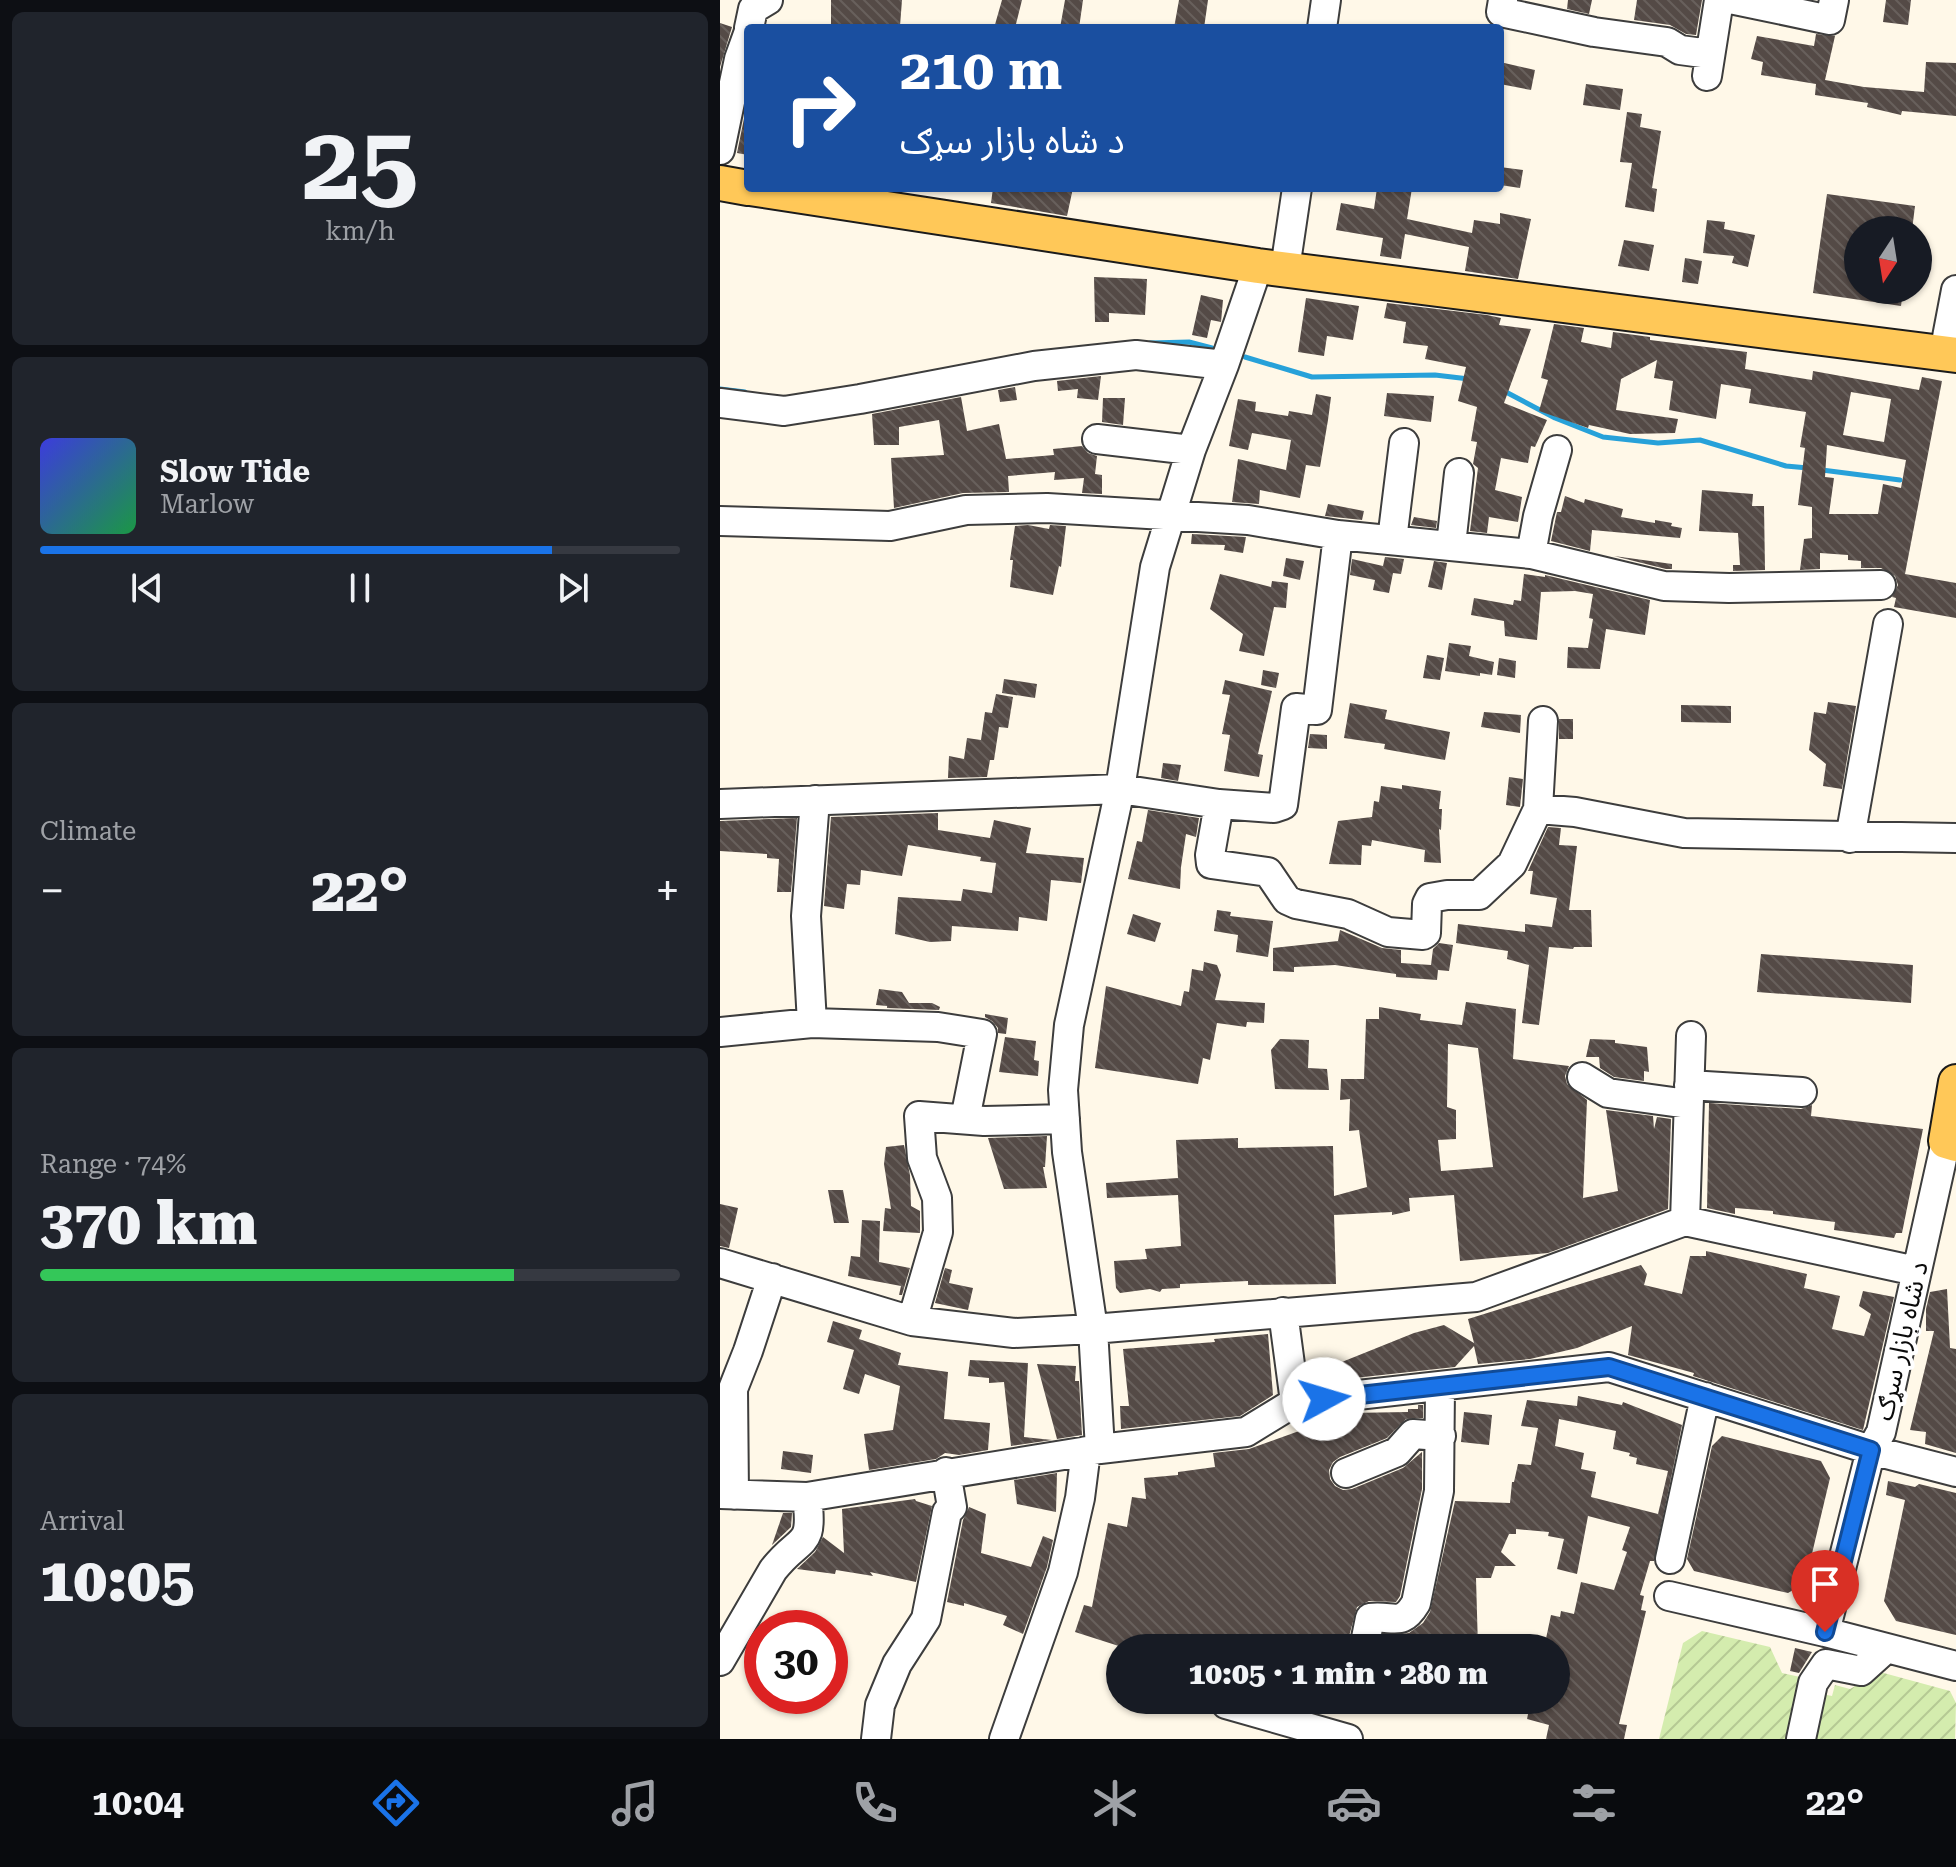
<!DOCTYPE html>
<html lang="en">
<head>
<meta charset="utf-8">
<style>
	:root { --surface:#171b24; --page:#20242c; --text:#f1f3f6; --muted:#9ea1a6; --line:#363941; --accent:#1a73e8 }
	body { margin:0; font-family:"Roboto Serif","Noto Sans Arabic",serif; background:var(--page); color:var(--text); height:100vh; display:flex; flex-direction:column; font-size:30px; white-space:nowrap }
	* { box-sizing:border-box; margin:0 }
	p { font-size:26px; color:var(--muted) }
	.icon { flex:none; width:44px; height:44px; fill:none; stroke:currentColor; stroke-width:2; stroke-linecap:round; stroke-linejoin:round }
	.map { position:relative; flex:1; overflow:hidden }
	.sheet { display:flex; flex-direction:column; gap:12px; padding:12px; background:#0d0f14; width:720px }
	.sheet>* { flex:none }
	.hud { position:absolute; left:24px; top:24px; width:760px; height:168px; border-radius:8px; box-shadow:0 2px 6px #0004; background:#1a4fa0; color:#fff; overflow:hidden }
	.needle { width:52px; rotate:192deg }
	.controls { position:absolute; left:1124px; top:216px; display:grid; gap:16px }
	.controls a { display:grid; place-items:center; width:88px; height:88px; border-radius:50%; background:var(--surface); box-shadow:0 2px 6px #0004; font-size:40px }
	.speed { position:absolute; left:24px; top:1610px; display:flex; gap:16px; font-size:40px; font-weight:700; text-align:center }
	.speed>* { display:grid; place-content:center; width:104px; height:104px; border-radius:50%; background:var(--surface); box-shadow:0 2px 6px #0004; line-height:1 }
	.speed .limit { border:12px solid #d22; background:#fff; color:#111 }
	.pin { position:absolute; display:grid; place-items:center; width:68px; height:68px; color:#fff; margin:-82px -34px; border-radius:50% 50% 50% 0; rotate:-45deg; box-shadow:0 0 8px #0007 }
	.pin .icon { rotate:45deg }
	.me { position:absolute; width:88px; margin:-44px; rotate:84deg; stroke-linejoin:round; filter:drop-shadow(0 0 6px #0008) }
	.turn { display:flex; align-items:center; gap:28px; height:168px; padding:0 24px; font-size:36px }
	.turn .icon { width:104px; height:104px; stroke-width:2.5 }
	.turn b { display:block; font-size:56px; line-height:68px }
	.big { font-size:60px; font-weight:800; line-height:1.1 }
	.sheet .widget { flex:1; display:flex; flex-direction:column; justify-content:center; gap:12px; min-width:0; padding:0 28px; border-radius:12px; background:var(--page) }
	.sheet .dial { align-items:center; gap:0 }
	.dial b { font-size:104px; line-height:1 }
	.song { display:flex; align-items:center; gap:24px }
	.cover { width:96px; height:96px; border-radius:12px; background:linear-gradient(135deg,hsl(240 70% 55%),hsl(140 70% 35%)) }
	.played { height:8px; border-radius:4px; background:linear-gradient(90deg,var(--accent) 80%,var(--line) 80%) }
	.keys { display:flex; justify-content:space-around; direction:ltr }
	.heat { display:flex; justify-content:space-between; align-items:center; font-size:44px; direction:ltr }
	.charge { height:12px; border-radius:6px; background:linear-gradient(90deg,#34c759 74%,var(--line) 0) }
	.trip { position:absolute; left:386px; top:1634px; width:464px; height:80px; border-radius:40px; background:var(--surface); box-shadow:0 2px 6px #0004; font-weight:800; line-height:80px; text-align:center }
	.dock { display:flex; height:128px; justify-content:space-around; align-items:center; background:#090b0e; color:var(--muted) }
	.dock .icon { width:56px; height:56px }
	.dock .on { color:var(--accent) }
	.dock b { font-size:36px; color:var(--text) }
	main { display:flex; flex:1; min-height:0 }
	.map>svg:first-child { display:block }
</style>
</head>
<body>
<main>
<section class="sheet">
<div class="widget dial"><b>25</b><p>km/h</p></div>
<div class="widget">
<div class="song"><i class="cover"></i><div><b>Slow Tide</b><p>Marlow</p></div></div>
<div class="played"></div>
<div class="keys"><svg class="icon" aria-label="previous" viewBox="0 0 24 24"><path d="M18 5L8 12l10 7zM5 5v14"/></svg><svg class="icon" aria-label="pause" viewBox="0 0 24 24"><path d="M8 5v14M16 5v14"/></svg><svg class="icon" aria-label="next" viewBox="0 0 24 24"><path d="M6 5l10 7-10 7zM19 5v14"/></svg></div>
</div>
<div class="widget"><p>Climate</p>
<div class="heat"><a>−</a><b class="big">22°</b><a>+</a></div>
</div>
<div class="widget"><p>Range · 74%</p><b class="big">370 km</b><div class="charge"></div></div>
<div class="widget"><p>Arrival</p><b class="big">10:05</b></div>
</section>
<div class="map">
<svg width="1236" height="1739" viewBox="0 0 1236 1739">
	<defs>
		<pattern id="garden-furrows" width="10" height="10" patternUnits="userSpaceOnUse" patternTransform="scale(2)"><rect width="10" height="10" fill="#d4ecae"/><path d="M-1 1l2-2M0 10L10 0M9 11l2-2" fill="none" stroke="#b5c994"/></pattern>
		<pattern id="building-back-hatch" width="6" height="6" patternUnits="userSpaceOnUse" patternTransform="scale(2)"><rect width="6" height="6" fill="#544a46"/><path d="M-1 5l2 2M0 0l6 6M5-1l2 2" fill="none" stroke="#68605c"/></pattern>
	</defs>
	<rect width="100%" height="100%" fill="#fff8e8"/>
	<path fill="url(#garden-furrows)" d="M982 1631 1050 1647 1062 1673 1098 1681 1097 1693 1112 1696 1115 1685 1130 1689 1160 1672 1230 1691 1236 1703 1235 1739H939L963 1643Z"/>
	<g fill="none" stroke-linecap="round" stroke-linejoin="round">
		<path stroke="#27a1d9" stroke-width="5" d="M430 343 469 342 492 348
			M525 357 592 377 715 375 749 379
			M0 389 25 392
			M784 391 835 418 883 437 938 443 980 440 1066 466 1088 468
			M1102 470 1180 480"/>
	</g>
	<path fill="url(#building-back-hatch)" fill-rule="evenodd" d="M111 0H182L180 26 111 28Z
		M282 0H302L295 28H274Z
		M345 0H363L359 28H340Z
		M459 0H488L484 28H454Z
		M848 0H872L869 14 847 9Z
		M917 0H982L976 35 966 34 950 25 914 20Z
		M1166 0H1191L1188 25 1163 22Z
		M0 23 12 27 0 67Z
		M1096 34 1115 36 1105 80 1144 87 1204 92 1206 62 1236 63V116L1182 111 1181 115 1147 107 1148 103 1095 95 1096 84 1041 75 1043 62 1031 59 1037 36 1094 46Z
		M780 62 815 70 811 90 780 84Z
		M866 84 903 89 900 110 863 105Z
		M28 99V155L17 153Z
		M907 112 922 114 920 127 941 131 932 188 937 189 934 212 905 207 912 163 900 162Z
		M780 167 803 170 800 188 780 185Z
		M273 188H353L347 216 271 203Z
		M657 188H692L687 219 752 233 754 220 780 224V213L811 219 798 279 745 271 749 247 685 234 681 259 660 256 663 238 616 230 621 203 654 209Z
		M1107 194 1195 206 1192 230H1138V290H1183L1181 306 1093 293Z
		M987 220 1005 222 1004 229 1035 235 1028 267 1012 263 1014 256 983 253Z
		M904 240 934 245 929 271 898 266Z
		M965 258 982 261 978 284 962 282Z
		M374 277 427 279 425 315 389 313V322H375Z
		M481 295 503 300 501 322 491 320 487 338 472 335Z
		M586 298 639 306 633 340 607 336 604 356 578 352Z
		M667 303 767 315 781 318 779 325 811 329 784 403 827 420 815 447 811 446 808 463 781 458 775 490 802 497 798 522 769 517 767 533 750 531 758 468 753 464 757 442 751 441 757 407 738 401 746 367 705 359 708 346 683 343 686 322 664 318Z
		M834 324 864 328 861 342 891 348 893 332 930 337V340L1027 352 1025 369 1092 380 1093 371 1199 390 1202 377 1222 381 1185 574 1236 583V618L1174 607 1176 598 1172 597 1178 585 1175 576 1161 568H1141V561L1128 560V555L1100 553V569L1080 570 1084 539 1092 538V507L1078 505 1085 448 1080 447 1086 412 1029 403 1031 389 1001 384 996 419 949 410 953 381 934 378 937 360 901 379 896 410 958 419 955 433 910 434 869 425 868 428 819 411 828 380 821 378ZM1131 392 1171 399 1164 442 1123 435ZM1107 445 1186 460 1181 488 1163 484 1158 514H1109L1114 478 1105 477Z
		M381 376 378 400 357 398 358 389 338 391 337 381Z
		M295 387 297 400 280 402 278 390Z
		M667 393 714 396 711 422 664 416Z
		M596 394 611 397 608 420 600 467 586 465 580 498 540 490 539 504 512 502 518 459 566 470 571 440 532 433 528 450 509 446 518 399 536 402 535 411 568 416 569 411 592 415Z
		M241 397 247 431 279 424 286 459 334 455 333 449 362 446 368 453 377 456 375 474 382 475V494L362 493 364 478 334 480 335 472 288 476 289 492 243 493 174 508 171 458 224 455 219 420 179 427V445H154L152 414Z
		M383 398H405L403 425 382 422Z
		M982 490 1033 494 1032 506H1044L1045 570 1013 571V565H1020L1018 533 979 531Z
		M845 496 864 503 865 499 903 509 901 517 935 523V520L952 523 951 526 962 528 960 538 872 530 870 551 831 541 837 512H841Z
		M608 504 644 511 642 520 605 516Z
		M694 517 717 521 716 528 691 525Z
		M308 525 329 529 330 525 346 526 341 567 339 566 333 595 290 587 293 560H290L295 526Z
		M472 534 526 537 523 553 504 550 505 545 471 544Z
		M894 556 952 564V569H946Z
		M665 557 684 559 681 574 673 573 669 593 653 590 655 580 630 575 632 559 663 566Z
		M566 558 584 561 580 580 563 576Z
		M714 561 727 563 722 590 708 587Z
		M500 574 551 587 552 581 568 583 566 608 554 607 544 656 519 651 523 634 490 609Z
		M804 574 825 577V575L930 600 925 635 886 629 880 669 847 668 848 647 868 648 873 619 869 618 873 594 855 591 821 592 817 640 785 636 784 621 751 615 754 598 793 605 794 600 801 601Z
		M729 643 751 646 749 656 774 662 772 675 760 673V676L725 671Z
		M707 655 724 658 720 680 703 678Z
		M779 658 796 661 795 678 777 675Z
		M543 670 559 673 556 688 541 685Z
		M284 679 317 684 315 698 282 693Z
		M505 680 552 691 538 754 543 755 539 777 504 771 510 735 502 734 510 695 502 694Z
		M276 694 293 697 288 728 279 727 274 760H270L267 777 228 778 229 756 244 759 247 738 261 740 265 712 272 713Z
		M1108 702 1136 706 1122 789 1103 786 1106 764 1089 750 1094 712 1106 714Z
		M630 703 667 710 665 719 730 732 725 760 664 749 665 744 624 738Z
		M961 705 1011 706V723L961 722Z
		M764 712 801 715 800 733 761 727Z
		M839 719H853V739H839Z
		M590 734 607 735V749L588 748Z
		M443 763 461 765 458 781 441 778Z
		M789 777 803 779 800 807 786 805Z
		M682 785 721 791 719 809H722L721 830 719 829 721 863 704 862 705 850 652 840 651 846 642 845 641 865 609 864 618 821 652 817 654 801 659 802 661 786 682 789Z
		M428 810 479 818 476 837 466 834 461 867 460 889 408 879 417 841 422 842Z
		M218 813V830L270 838 274 820 311 828 306 853 364 858 361 883 331 880 327 921 299 917 298 931 232 926 231 941 210 942 175 934 178 897 241 901 243 889 272 893 276 863 260 861 261 857 188 845 182 876 141 870 140 885 127 884 124 909 104 906 111 817Z
		M77 818 71 892H57L59 859 47 858V854L0 851V821Z
		M828 827 841 828 839 845 857 846 849 910H871L872 947H854L853 949 829 947 819 1025 802 1023 809 965 787 959 788 951 736 943 738 924 805 932V924L832 927 837 898 810 894 813 871H808Z
		M497 910 511 912 510 916 553 921 548 957 516 952 518 935 494 931Z
		M413 914 441 923 435 942 407 934Z
		M620 930 662 948 681 950V963L711 965 713 949 719 943 733 945 729 971 718 970 717 980 676 977V974L615 965 574 967V972L553 971V948L618 941Z
		M1041 954 1193 965 1191 1003 1037 992Z
		M484 962 497 965 501 975 495 1000 545 1003 544 1023 527 1022 526 1027 497 1023 490 1060 483 1058 478 1084 375 1068 386 986 461 1006 464 991 469 992 472 969 483 971Z
		M159 989 182 992 189 1003H212L220 1007 219 1010 167 1008V1006L156 1005Z
		M746 1002 796 1009 793 1059 849 1066 845 1076 847 1084 867 1100 863 1198 898 1191 886 1110 933 1116 934 1129 937 1117 951 1119 948 1209 828 1253 740 1261 734 1195 689 1198 690 1211 672 1215V1212L614 1215 616 1284 528 1285V1281L460 1284V1288L442 1289 440 1292 430 1289 400 1293 396 1288 394 1261 427 1259 425 1249 461 1246 458 1195 387 1198 386 1183 458 1178 456 1140 518 1138V1148L613 1146 614 1196 647 1187 639 1130 629 1131 630 1099 620 1100 621 1079H644L646 1019H659V1007L701 1014 700 1020 742 1025ZM728 1044 758 1048 773 1167 721 1171 718 1140 736 1139V1110L727 1107Z
		M265 1014 288 1018 286 1034 278 1033V1028L272 1021 265 1017Z
		M285 1037 316 1041 314 1060 319 1061 318 1076 279 1072Z
		M560 1039 589 1040 588 1068 607 1069 609 1090 555 1089 551 1050Z
		M870 1039 895 1040V1043L927 1047 929 1072 924 1071V1081L894 1077 880 1068 879 1057H866Z
		M989 1103 1081 1109 1092 1105 1091 1116 1203 1129 1182 1233H1176L1174 1238 1114 1230 1115 1222 1053 1214V1211L1015 1208V1214L987 1208Z
		M327 1136 325 1167H323L327 1188 284 1189 268 1138Z
		M184 1145 190 1175 191 1206 200 1211V1233L163 1231 165 1208 171 1209 164 1164 166 1147Z
		M108 1190H123L129 1223H114Z
		M0 1204 18 1208 9 1248 0 1246Z
		M142 1220 160 1221 159 1262 190 1268 182 1295H179L181 1286 128 1276 131 1256 140 1257Z
		M986 1251 1087 1274 1084 1288 1120 1296 1112 1329 1144 1336 1151 1314 1139 1306 1143 1291 1174 1297 1143 1430 973 1376 974 1373 908 1355 912 1326 857 1348 810 1359 758 1364 754 1346 735 1367 598 1382 597 1372 694 1333 724 1325 754 1343 748 1319 921 1265 927 1274 924 1285 962 1294 970 1256H986Z
		M225 1268 232 1270 229 1283 253 1288 248 1310 215 1303Z
		M1227 1289 1230 1348 1236 1349V1453L1205 1444 1206 1432 1190 1430 1214 1331H1206V1309L1210 1292Z
		M113 1321 142 1330 139 1339 181 1353 178 1365 228 1372 224 1419 270 1423 268 1450 239 1455 225 1453 216 1459 149 1470 144 1434 173 1430 180 1386 145 1374 139 1394 123 1389 134 1350 107 1342Z
		M548 1334 553 1395 520 1416 401 1429 400 1406H409L403 1349 495 1342 494 1339Z
		M250 1360 308 1363 304 1437 332 1440 291 1446 284 1382 269 1383V1378L248 1376Z
		M317 1364 356 1366 355 1381H359L362 1435 337 1439Z
		M858 1396 902 1405 903 1402 962 1425 934 1561H930L920 1595 924 1596 921 1610 926 1611 899 1724 907 1725 904 1739H826L829 1725 807 1719 811 1700H836V1648H824L831 1615 840 1617 841 1611 854 1614 861 1582 894 1590 907 1552 902 1550 910 1527 868 1516 857 1574 837 1569 844 1539 828 1536 829 1532 796 1529V1534H789L781 1552 796 1566H775L771 1578H756L758 1648H661L664 1635 689 1633 703 1623 710 1612 735 1501 790 1503 792 1482H794L798 1464 811 1465 818 1428 801 1426 807 1400 857 1406ZM839 1419 896 1431 893 1449 910 1453 909 1456 917 1458 916 1464 948 1471 938 1514 871 1497 876 1472 861 1469 864 1453 835 1446Z
		M698 1405H703V1418L686 1419 667 1438 620 1457 613 1462 609 1470 610 1479 615 1486 623 1490 632 1489 683 1468 702 1452V1489L680 1596 676 1602 649 1601 637 1607 628 1640 629 1648 608 1645V1648H405L355 1632 364 1605 372 1607 388 1523 407 1527 412 1497 426 1499 424 1478 458 1475V1472L495 1467 493 1453 529 1449 629 1413 688 1412V1409H698Z
		M744 1412 772 1415 769 1445 741 1442Z
		M1002 1436 1101 1461 1110 1478 1085 1583 1068 1593 974 1571 967 1559 992 1446Z
		M63 1451 93 1455 91 1473 61 1469Z
		M337 1473 336 1512 297 1504 294 1480Z
		M1168 1481 1195 1487 1199 1484 1236 1493V1635L1176 1621 1164 1601 1185 1500 1166 1495Z
		M195 1499 196 1501 212 1506 196 1582 150 1572 153 1576 116 1570 115 1574 77 1569 95 1552 103 1537 124 1553 122 1509Z
		M249 1507 266 1514 261 1553 311 1567 323 1536 333 1540 327 1567 303 1634 283 1625 287 1616 244 1603V1606L227 1602 243 1520Z
		M63 1513H72L71 1527 52 1545Z
		M1075 1648 1092 1652 1079 1673 1070 1671Z"/>
	<g fill="none" stroke-linecap="round" stroke-linejoin="round">
		<defs>
			<path id="minor" d="M783 0 781 12 874 32 947 42 960 50 990 54
				M1015 0 1110 20 1114 0
				M29 28 33 9 48 0
				M602 28 606 0
				M987 76 999 0
				M0 150 19 59 28 34
				M565 269 577 188
				M1224 353 1236 290
				M0 403 64 411 140 399 314 366 416 355 504 365
				M377 439 471 450
				M0 521 170 526 246 510 327 508 528 520 618 535 811 554 944 586 1009 588 1161 585
				M672 540 684 443
				M731 545 739 473
				M811 554 818 516 837 450
				M0 804 400 789 499 804 554 808 563 805 576 708 597 710 618 535
				M499 804 490 855 491 864 548 872 567 900 576 904 628 914 668 932 703 935 706 933 707 904 710 898 727 895H759L792 864 818 809 855 812 964 833 1236 838
				M818 809 823 721
				M1130 838 1168 624
				M92 1023 86 916 95 800
				M0 1032 92 1023 218 1027 262 1034 245 1119
				M862 1077 888 1093 968 1104
				M969 1085 1082 1092
				M965 1221 971 1036
				M0 1263 192 1321 294 1333 373 1329 756 1297 965 1221 1196 1271
				M563 1312 575 1402
				M192 1321 218 1232 217 1198 202 1158 199 1116 264 1121 345 1119
				M380 1449 373 1329 347 1152 343 1090 349 1025 400 789 435 567 471 450 504 365 538 266
				M626 1473 677 1452 693 1434 721 1436
				M0 1494 87 1497 380 1449 526 1432 575 1402 889 1367 1151 1450 1236 1472
				M14 1495 13 1389 28 1351 52 1278
				M950 1559 985 1397
				M949 1596 1105 1632 1236 1666
				M1105 1632 1151 1450 1161 1432 1226 1141
				M645 1643 650 1618C674 1615 681 1628 696 1603L719 1491 720 1387
				M0 1661 53 1570C81 1534 94 1550 87 1497
				M506 1704 628 1739
				M156 1739 160 1705 177 1664 206 1619 227 1512 232 1507 226 1472
				M284 1739 343 1572 360 1498 366 1451
				M1081 1739 1093 1683 1106 1664 1141 1671 1161 1653"/>
			<path id="major" d="M0 183 28 188
				M30 188 538 266 1236 355
				M1236 1082 1226 1141 1236 1144"/>
		</defs>
		<use href="#minor" stroke="#3d3d3d" stroke-width="32"/>
		<use href="#major" stroke="#1b1b1b" stroke-width="38"/>
		<use href="#minor" stroke="#fff" stroke-width="28"/>
		<use href="#major" stroke="#ffc858" stroke-width="34"/>
	</g>
	<g fill="none" stroke-linecap="round" stroke-linejoin="round">
		<defs>
			<path id="route" d="M604 1399 889 1367 1151 1450 1105 1632"/>
		</defs>
		<use href="#route" stroke="#114b97" stroke-width="20"/>
		<use href="#route" stroke="#1a73e8" stroke-width="14"/>
	</g>
	<g text-anchor="middle" dominant-baseline="central" stroke-width="8" stroke-linejoin="round" paint-order="stroke">
		<g font-size="26" fill="#0a0a0a" stroke="#fff">
			<text transform="translate(1181 1341) rotate(-77)">د شاه بازار سړګ</text>
		</g>
	</g>
</svg>
<div class="controls">
<a><svg class="needle" viewBox="-14 -14 28 28"><path d="M0-13l5 13h-10z" fill="#e53935"/><path d="M0 13l5-13h-10z" fill="#9ea1a6"/></svg></a>
</div>
<div class="speed"><div class="limit">30</div></div>
<div class="pin" style="left:1105px;top:1632px;background:#d93025"><svg class="icon" aria-label="arrive" viewBox="0 0 24 24"><path d="M6 21V4h12l-3 4 3 4H6"/></svg></div>
<svg class="me" style="left:604px;top:1399px" viewBox="-20 -20 40 40"><circle r="19" fill="#fff"/><path d="M0-13L10 11 0 6-10 11z" fill="#1a73e8"/></svg>
<div class="trip">10:05 · 1 min · 280 m</div>
<div class="hud">
<div class="turn"><svg class="icon" aria-label="right" viewBox="0 0 24 24"><path d="M7 20v-9h11M14 6l5 5-5 5"/></svg><div><b>210 m</b>د شاه بازار سړګ</div></div>
</div>
</div>
</main>
<nav class="dock">
<b>10:04</b>
<svg class="icon on" aria-label="directions" viewBox="0 0 24 24"><path d="M12 3l9 9-9 9-9-9zM9 14v-3h6M13 9l2 2-2 2"/></svg>
<svg class="icon" aria-label="music" viewBox="0 0 24 24"><path d="M9 18V5l10-2v13"/><circle cx="6" cy="18" r="3"/><circle cx="16" cy="16" r="3"/></svg>
<svg class="icon" aria-label="phone" viewBox="0 0 24 24"><path d="M5 4h4l2 5-3 2q2 4 5 5l2-3 5 2v4C11 20 4 13 5 4z"/></svg>
<svg class="icon" aria-label="climate" viewBox="0 0 24 24"><path d="M12 3v18M4 7l16 10M4 17L20 7"/></svg>
<svg class="icon" aria-label="car" viewBox="0 0 24 24"><path d="M5 17H2v-5l4-1 3-4h7l3 4 3 1v5h-3M9 17h6M6 11h13"/><circle cx="7" cy="17" r="2"/><circle cx="17" cy="17" r="2"/></svg>
<svg class="icon" aria-label="filters" viewBox="0 0 24 24"><path d="M4 7h16M4 17h16"/><circle cx="9" cy="7" r="2"/><circle cx="15" cy="17" r="2"/></svg>
<b>22°</b>
</nav>
</body>
</html>
